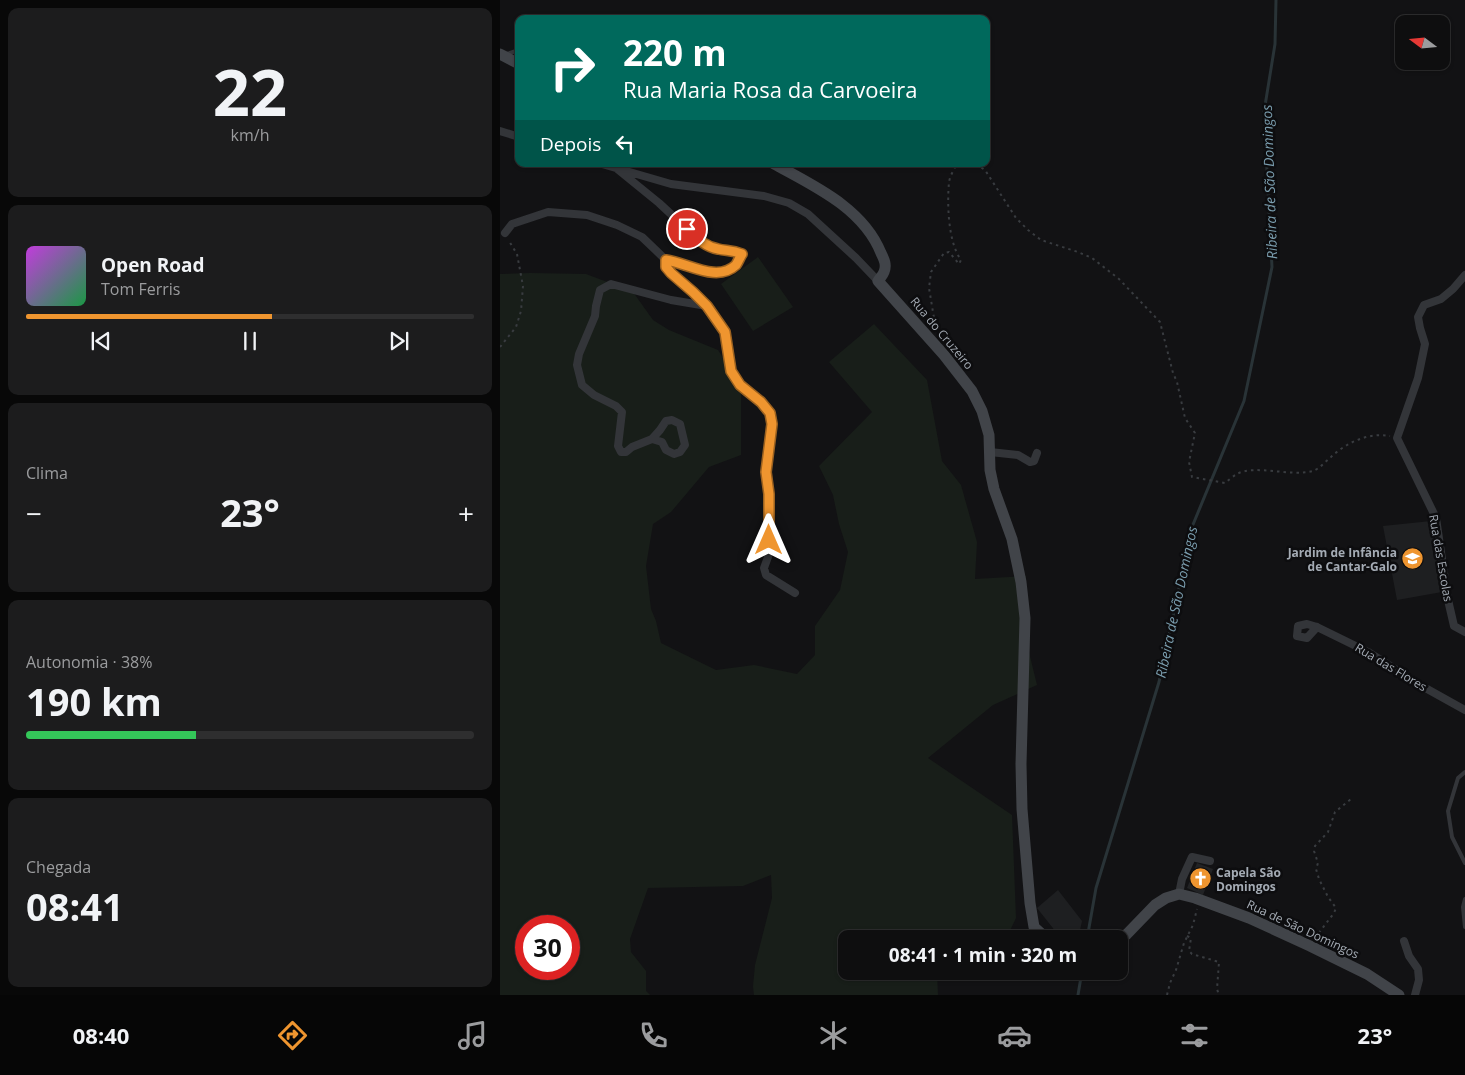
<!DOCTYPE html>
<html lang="pt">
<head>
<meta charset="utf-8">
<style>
	:root { --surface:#0e0e0f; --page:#1c1c1d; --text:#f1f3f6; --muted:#9b9c9e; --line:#2e2e2f; --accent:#ef952f }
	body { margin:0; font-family:"Open Sans",sans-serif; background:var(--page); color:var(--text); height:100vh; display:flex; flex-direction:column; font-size:19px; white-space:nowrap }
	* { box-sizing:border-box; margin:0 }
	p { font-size:16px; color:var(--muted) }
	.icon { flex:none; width:28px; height:28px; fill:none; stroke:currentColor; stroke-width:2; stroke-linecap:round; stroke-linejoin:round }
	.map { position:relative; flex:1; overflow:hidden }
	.side { display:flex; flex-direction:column; gap:8px; padding:8px; background:#080808; width:500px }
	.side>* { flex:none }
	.guide { position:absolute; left:15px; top:15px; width:475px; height:152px; border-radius:10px; box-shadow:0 1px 4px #0004,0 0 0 1px var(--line); background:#00695c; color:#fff; overflow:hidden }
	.needle { width:32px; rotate:286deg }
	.tools { position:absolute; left:895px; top:15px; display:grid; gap:10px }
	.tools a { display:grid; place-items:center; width:55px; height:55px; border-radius:10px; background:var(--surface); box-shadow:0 1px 4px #0004,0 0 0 1px var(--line); font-size:25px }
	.speed { position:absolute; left:15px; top:915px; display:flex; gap:10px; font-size:25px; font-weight:700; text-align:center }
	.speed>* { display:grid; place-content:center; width:65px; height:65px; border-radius:50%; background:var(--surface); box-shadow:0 1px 4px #0004,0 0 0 1px var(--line); line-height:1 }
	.speed .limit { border:8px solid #d22; background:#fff; color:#111 }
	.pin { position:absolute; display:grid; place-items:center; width:42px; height:42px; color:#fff; margin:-21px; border:2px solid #fff; border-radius:50%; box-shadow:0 1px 5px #0007 }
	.me { position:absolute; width:55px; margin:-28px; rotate:0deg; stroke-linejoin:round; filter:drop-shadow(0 0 4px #0008) }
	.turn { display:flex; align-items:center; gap:18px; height:105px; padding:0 25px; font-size:22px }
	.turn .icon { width:65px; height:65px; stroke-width:2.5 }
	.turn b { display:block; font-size:35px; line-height:42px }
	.then { display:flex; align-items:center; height:48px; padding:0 25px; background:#0003; gap:10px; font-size:19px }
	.big { font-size:38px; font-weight:700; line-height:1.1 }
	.side .tile { flex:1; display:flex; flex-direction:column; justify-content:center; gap:8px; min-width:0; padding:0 18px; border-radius:10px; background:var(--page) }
	.side .dial { align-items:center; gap:0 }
	.dial b { font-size:65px; line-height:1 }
	.song { display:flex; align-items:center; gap:15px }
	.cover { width:60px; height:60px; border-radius:8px; background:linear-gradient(135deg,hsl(290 70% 55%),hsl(140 70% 35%)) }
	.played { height:5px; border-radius:2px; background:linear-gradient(90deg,var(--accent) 55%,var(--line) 55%) }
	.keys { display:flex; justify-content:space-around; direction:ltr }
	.heat { display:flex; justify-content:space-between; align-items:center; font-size:28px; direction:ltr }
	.charge { height:8px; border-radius:4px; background:linear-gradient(90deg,#34c759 38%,var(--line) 0) }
	.trip { position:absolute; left:338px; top:930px; width:290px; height:50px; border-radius:10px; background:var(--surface); box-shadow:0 1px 4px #0004,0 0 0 1px var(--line); font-weight:700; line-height:50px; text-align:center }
	.menu { display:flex; height:80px; justify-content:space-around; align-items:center; background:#060606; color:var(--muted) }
	.menu .icon { width:35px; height:35px }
	.menu .on { color:var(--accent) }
	.menu b { font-size:22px; color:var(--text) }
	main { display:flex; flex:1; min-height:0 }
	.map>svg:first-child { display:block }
</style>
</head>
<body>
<main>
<section class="side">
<div class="tile dial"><b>22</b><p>km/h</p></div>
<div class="tile">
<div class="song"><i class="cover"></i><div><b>Open Road</b><p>Tom Ferris</p></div></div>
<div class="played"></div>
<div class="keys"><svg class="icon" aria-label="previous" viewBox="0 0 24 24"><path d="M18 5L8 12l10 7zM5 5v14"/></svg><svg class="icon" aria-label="pause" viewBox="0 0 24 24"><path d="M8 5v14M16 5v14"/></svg><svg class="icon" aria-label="next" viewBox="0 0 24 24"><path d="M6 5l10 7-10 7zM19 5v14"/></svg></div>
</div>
<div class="tile"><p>Clima</p>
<div class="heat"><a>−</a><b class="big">23°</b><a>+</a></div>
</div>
<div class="tile"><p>Autonomia · 38%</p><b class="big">190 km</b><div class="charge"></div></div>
<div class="tile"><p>Chegada</p><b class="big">08:41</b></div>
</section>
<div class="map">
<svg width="965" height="995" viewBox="0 0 965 995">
	<rect width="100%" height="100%" fill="#121214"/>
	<path fill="#1e1f21" d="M931 521 942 592 897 600 883 526Z
		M558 890 582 921 578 939 553 938 556 932 537 908Z"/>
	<path fill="#181e19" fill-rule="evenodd" d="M258 257 293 307 253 331 221 284Z
		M30 273 86 274 110 283 133 292 153 320 169 330 218 350 229 367 241 394V455L209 467 171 512 153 524 146 566 151 609 156 621 161 643 216 670 254 665 297 674 315 655V626L340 590 348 552 339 524 333 495 319 466 372 412 329 362 374 324 427 380 442 461 461 485 477 542 475 579 526 576 527 644 537 685 493 705 428 758 512 815 516 918 506 939H346V971H437L438 995H254L253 986 255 965 272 898 271 875 243 886 148 888 130 939 131 952 146 971V991L150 995H0V274ZM26 926H69V969H26Z"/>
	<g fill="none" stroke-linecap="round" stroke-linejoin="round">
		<path stroke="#293337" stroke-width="3" d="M587 939 596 888 659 682 692 527 744 401 772 267 764 112 775 44 776 0
			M578 995 582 971"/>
	</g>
	<path fill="#222325" d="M697 863 713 869 703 895 687 888Z"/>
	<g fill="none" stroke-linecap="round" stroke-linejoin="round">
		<path stroke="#393c40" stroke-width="2" stroke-dasharray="2.5 4" stroke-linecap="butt" d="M476 164 485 170 516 218 528 230 541 240 578 252 592 258 619 279 660 322 673 373 677 382 685 418 695 433 689 462 692 477 725 483C729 480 733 476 737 474 754 464 790 477 813 471 819 469 825 462 831 457 846 443 868 432 890 436
			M436 330 429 288 431 272 444 253 449 252 459 264 461 260C448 242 447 204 449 182 450 176 454 169 457 164
			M0 347 16 327 21 311 23 286 17 254 9 241
			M687 936 691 938 689 951 692 954 719 962 717 989 719 995
			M815 938 834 913 836 908 828 897 819 879 816 869 818 863 814 851 815 846 828 832 835 812 851 799
			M667 995 670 983 676 970 684 943 693 925 697 909"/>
		<path stroke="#333539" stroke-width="4" d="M7 54 19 50
			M965 772 958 778 948 811 952 837 965 863
			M965 899 963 907 965 927"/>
		<path stroke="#333539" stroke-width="8" d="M0 131 19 137
			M102 164 171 184 264 196 289 203 308 214 356 258 378 281
			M116 168 159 203 201 242 217 249 233 250 242 254C240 257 238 262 236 265 216 283 188 263 166 260V267L171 273 193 292 207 306 225 332 231 371 241 385 261 401 270 413 272 425 266 472 269 494V541L268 557 264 568 266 575 295 593
			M5 233 12 224 48 212 87 215 117 225 142 237 166 260
			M965 275 953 289 941 299 924 305 918 317 920 328 925 344 918 378 897 438 936 518 948 600 954 626 965 632
			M152 439 162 442 166 450 174 454 180 452 185 445 180 424 172 420 166 421 160 430 152 439 132 447 126 452H121L118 446 122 412 116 406 94 395 82 385 77 365 79 354 95 316 96 306 100 290 111 284 171 300 207 306
			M490 452 518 455 530 462 534 461 537 453
			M817 627 807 638 797 636 798 626 807 624 817 627 868 652 920 685 965 710
			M679 894 682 879 692 857 710 861
			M904 941 909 956 918 969 919 980 915 995"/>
		<path stroke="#414449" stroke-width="11" d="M0 54 19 64
			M274 164C314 186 363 208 381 253 384 259 387 265 384 272 383 275 380 278 378 281L444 355 472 391 482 411 489 435 490 470 494 489 512 539 521 582 525 618 521 764 522 809 530 903 534 927 544 936 549 939
			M619 940 627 934 655 905 666 898 679 894 695 898 749 918 810 946 867 974 899 995"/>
	</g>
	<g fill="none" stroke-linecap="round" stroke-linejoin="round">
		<defs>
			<path id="route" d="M187 229C196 237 205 247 218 249 227 251 232 250 242 254 240 257 238 262 236 265 217 283 188 263 166 260V267L171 273 193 292 207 306 225 332 231 371 240 385 261 402 270 413 272 424 266 472 269 494V540"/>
		</defs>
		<use href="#route" stroke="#9b611f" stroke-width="12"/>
		<use href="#route" stroke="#ef952f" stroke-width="9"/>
	</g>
	<defs>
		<symbol id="school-disc" viewBox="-11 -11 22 22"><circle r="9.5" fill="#ef952f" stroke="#0d0d0f"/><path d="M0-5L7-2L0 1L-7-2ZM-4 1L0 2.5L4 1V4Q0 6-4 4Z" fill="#fff"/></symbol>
		<symbol id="church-disc" viewBox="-11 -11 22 22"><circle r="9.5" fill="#ef952f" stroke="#0d0d0f"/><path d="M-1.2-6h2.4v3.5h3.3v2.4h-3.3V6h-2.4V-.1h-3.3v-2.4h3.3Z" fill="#fff"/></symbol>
	</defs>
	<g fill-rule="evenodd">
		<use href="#school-disc" x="900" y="546" width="25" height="25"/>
		<use href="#church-disc" x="688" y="866" width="25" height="25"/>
	</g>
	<g text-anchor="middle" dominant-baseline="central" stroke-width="5" stroke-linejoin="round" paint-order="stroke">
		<g font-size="12" fill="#a4abb4" stroke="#0d0d0f">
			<text transform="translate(442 333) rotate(50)">Rua do Cruzeiro</text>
			<text transform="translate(941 558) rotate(80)">Rua das Escolas</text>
			<text transform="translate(891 667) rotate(31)">Rua das Flores</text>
			<text transform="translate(803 929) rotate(25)">Rua de São Domingos</text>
		</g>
		<g font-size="12" font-weight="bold" fill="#a4abb4" stroke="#0d0d0f" text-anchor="end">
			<text x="897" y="552">Jardim de Infância<tspan x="897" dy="14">de Cantar-Galo</tspan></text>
			<text x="716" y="872" text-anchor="start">Capela São<tspan x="716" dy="14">Domingos</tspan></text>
		</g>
		<g font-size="14" font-style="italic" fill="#7b9eaf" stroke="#0d0d0f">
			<text transform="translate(769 182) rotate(-92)">Ribeira de São Domingos</text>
			<text transform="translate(676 602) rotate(-78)">Ribeira de São Domingos</text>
		</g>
	</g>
</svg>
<div class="tools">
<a><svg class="needle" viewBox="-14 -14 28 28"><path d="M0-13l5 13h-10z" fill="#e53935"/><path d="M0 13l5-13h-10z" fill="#9b9c9e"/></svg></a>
</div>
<div class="speed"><div class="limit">30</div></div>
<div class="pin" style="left:187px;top:229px;background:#d93025"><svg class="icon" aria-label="arrive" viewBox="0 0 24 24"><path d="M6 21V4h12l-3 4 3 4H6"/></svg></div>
<svg class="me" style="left:269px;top:540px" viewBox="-20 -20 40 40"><path d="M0-17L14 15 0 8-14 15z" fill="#ef952f" stroke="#fff" stroke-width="4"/></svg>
<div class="trip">08:41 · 1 min · 320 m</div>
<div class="guide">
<div class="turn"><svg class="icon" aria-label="right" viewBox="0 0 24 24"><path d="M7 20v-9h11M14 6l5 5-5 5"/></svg><div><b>220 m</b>Rua Maria Rosa da Carvoeira</div></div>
<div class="then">Depois<svg class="icon" aria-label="left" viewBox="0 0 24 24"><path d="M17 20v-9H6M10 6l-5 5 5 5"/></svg></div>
</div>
</div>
</main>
<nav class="menu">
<b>08:40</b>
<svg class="icon on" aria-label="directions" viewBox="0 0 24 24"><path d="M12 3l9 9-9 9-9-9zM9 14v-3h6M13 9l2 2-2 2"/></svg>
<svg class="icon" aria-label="music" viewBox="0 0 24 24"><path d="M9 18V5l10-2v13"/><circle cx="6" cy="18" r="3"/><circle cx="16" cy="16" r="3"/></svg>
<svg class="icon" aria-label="phone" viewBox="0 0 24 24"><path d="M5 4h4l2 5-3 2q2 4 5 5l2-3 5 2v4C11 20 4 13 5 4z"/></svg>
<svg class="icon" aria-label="climate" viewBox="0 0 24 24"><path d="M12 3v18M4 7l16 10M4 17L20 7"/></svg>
<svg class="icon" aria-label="car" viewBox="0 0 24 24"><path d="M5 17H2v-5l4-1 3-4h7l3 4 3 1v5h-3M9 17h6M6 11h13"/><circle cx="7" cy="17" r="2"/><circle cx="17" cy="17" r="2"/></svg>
<svg class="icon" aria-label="filters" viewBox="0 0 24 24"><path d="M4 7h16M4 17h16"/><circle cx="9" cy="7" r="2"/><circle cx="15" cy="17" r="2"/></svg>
<b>23°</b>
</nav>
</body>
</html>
